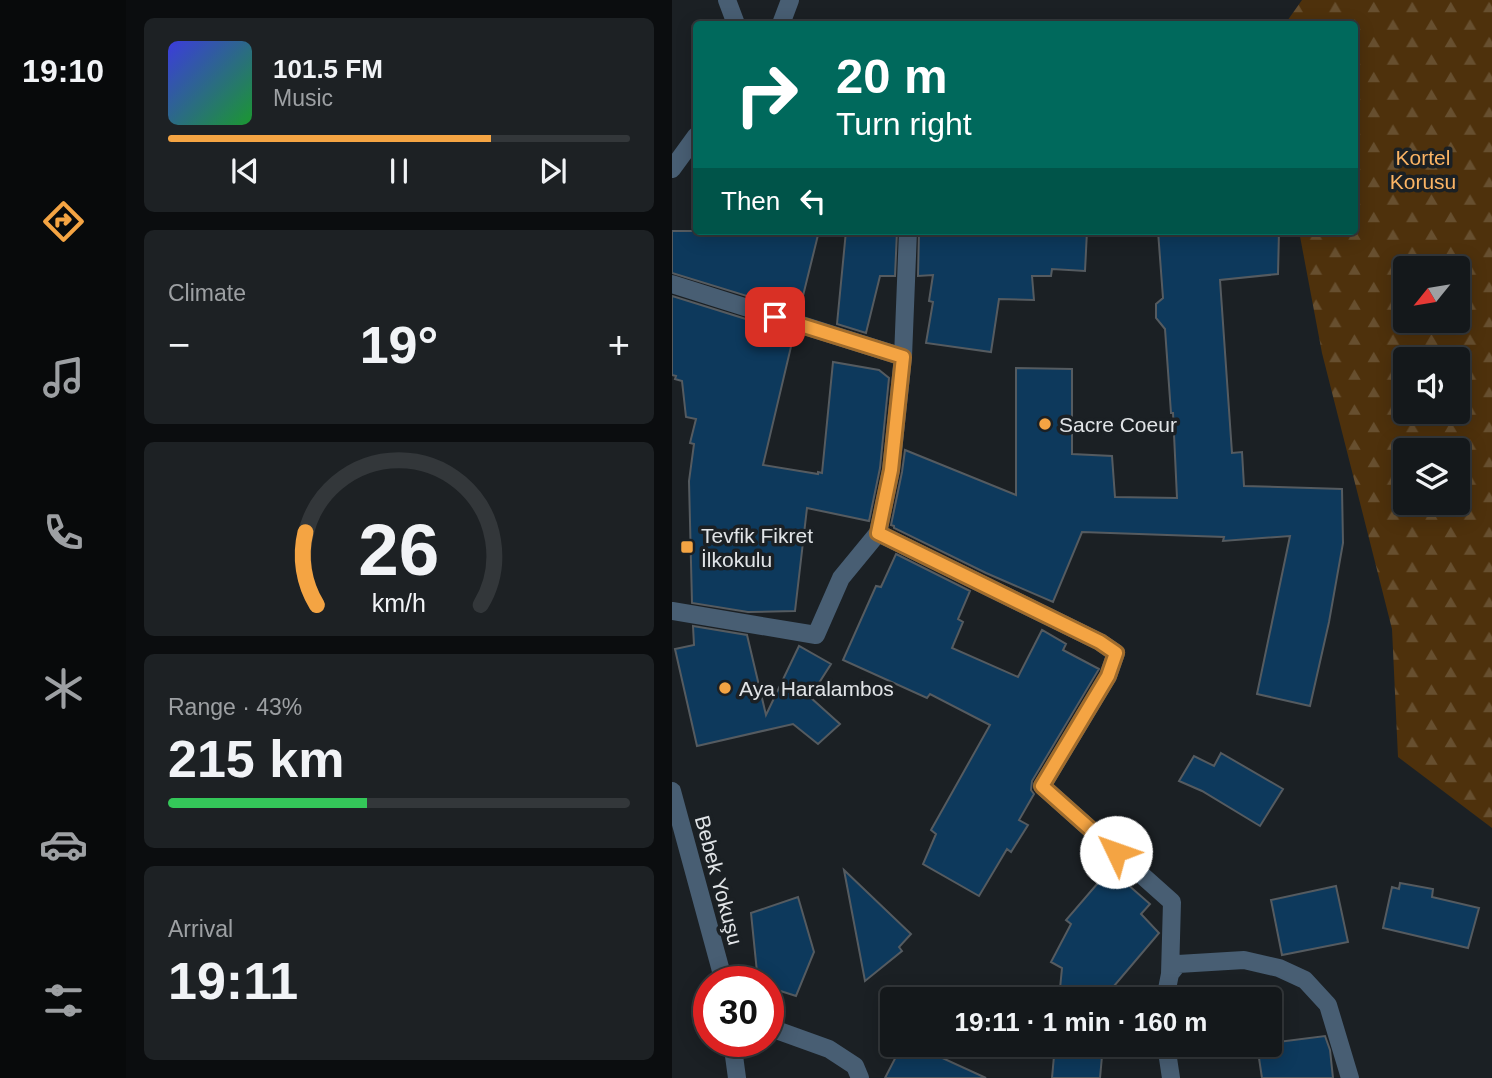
<!DOCTYPE html>
<html lang="en">
<head>
<meta charset="utf-8">
<style>
	:root { --surface:#14181b; --page:#1d2124; --text:#f1f3f6; --muted:#9da0a3; --line:#33373a; --accent:#f4a443 }
	body { margin:0; font-family:Helvetica,sans-serif; background:var(--page); color:var(--text); height:100vh; display:flex; flex-direction:column; font-size:26px; white-space:nowrap }
	* { box-sizing:border-box; margin:0 }
	p { font-size:23px; color:var(--muted) }
	.icon { flex:none; width:38px; height:38px; fill:none; stroke:currentColor; stroke-width:2; stroke-linecap:round; stroke-linejoin:round }
	.map { position:relative; flex:1; overflow:hidden }
	.sheet { display:flex; flex-direction:column; gap:18px; padding:18px; background:#0b0d0f; width:546px }
	.sheet>* { flex:none }
	.banner { position:absolute; left:21px; top:21px; width:665px; height:214px; border-radius:7px; box-shadow:0 4px 18px #0003,0 0 0 2px var(--line); background:#00695c; color:#fff; overflow:hidden }
	.needle { width:46px; rotate:240deg }
	.buttons { position:absolute; left:721px; top:256px; display:grid; gap:14px }
	.buttons a { display:grid; place-items:center; width:77px; height:77px; border-radius:7px; background:var(--surface); box-shadow:0 4px 18px #0003,0 0 0 2px var(--line); font-size:35px }
	.speed { position:absolute; left:21px; top:966px; display:flex; gap:14px; font-size:35px; font-weight:700; text-align:center }
	.speed>* { display:grid; place-content:center; width:91px; height:91px; border-radius:50%; background:var(--surface); box-shadow:0 4px 18px #0003,0 0 0 2px var(--line); line-height:1 }
	.speed .limit { border:10px solid #d22; background:#fff; color:#111 }
	.pin { position:absolute; display:grid; place-items:center; width:60px; height:60px; color:#fff; margin:-30px; border-radius:14px; box-shadow:0 4px 10px #0006 }
	.me { position:absolute; width:77px; margin:-38px; rotate:312deg; stroke-linejoin:round; filter:drop-shadow(0 0 5px #0008) }
	.turn { display:flex; align-items:center; gap:24px; height:147px; padding:0 28px; font-size:32px }
	.turn .icon { width:91px; height:91px; stroke-width:2.5 }
	.turn b { display:block; font-size:49px; line-height:60px }
	.then { display:flex; align-items:center; height:66px; padding:0 28px; background:#0003; gap:14px; font-size:26px }
	.big { font-size:52px; font-weight:700; line-height:1.1 }
	.sheet .card { flex:1; display:flex; flex-direction:column; justify-content:center; gap:10px; min-width:0; padding:0 24px; border-radius:10px; background:var(--page) }
	.sheet .dial { align-items:center; gap:0 }
	.dial svg { height:182px; overflow:visible; fill:none; stroke:var(--line); stroke-width:7; stroke-linecap:round; text-anchor:middle }
	.dial text { fill:var(--text); stroke:none }
	.song { display:flex; align-items:center; gap:21px }
	.cover { width:84px; height:84px; border-radius:10px; background:linear-gradient(135deg,hsl(240 70% 55%),hsl(130 70% 35%)) }
	.played { height:7px; border-radius:4px; background:linear-gradient(90deg,var(--accent) 70%,var(--line) 70%) }
	.keys { display:flex; justify-content:space-around; direction:ltr }
	.heat { display:flex; justify-content:space-between; align-items:center; font-size:38px; direction:ltr }
	.charge { height:10px; border-radius:5px; background:linear-gradient(90deg,#34c759 43%,var(--line) 0) }
	.trip { position:absolute; left:208px; top:987px; width:402px; height:70px; border-radius:7px; background:var(--surface); box-shadow:0 4px 18px #0003,0 0 0 2px var(--line); font-weight:700; line-height:70px; text-align:center }
	main { display:flex; flex:1; min-height:0 }
	.tab-bar { display:flex; flex-direction:column; width:126px; justify-content:space-around; align-items:center; background:#080a0b; color:var(--muted) }
	.tab-bar .icon { width:49px; height:49px }
	.tab-bar .current { color:var(--accent) }
	.tab-bar b { font-size:32px; color:var(--text) }
	.map>svg:first-child { display:block }
</style>
</head>
<body>
<main>
<nav class="tab-bar">
<b>19:10</b>
<svg class="icon current" aria-label="directions" viewBox="0 0 24 24"><path d="M12 3l9 9-9 9-9-9zM9 14v-3h6M13 9l2 2-2 2"/></svg>
<svg class="icon" aria-label="music" viewBox="0 0 24 24"><path d="M9 18V5l10-2v13"/><circle cx="6" cy="18" r="3"/><circle cx="16" cy="16" r="3"/></svg>
<svg class="icon" aria-label="phone" viewBox="0 0 24 24"><path d="M5 4h4l2 5-3 2q2 4 5 5l2-3 5 2v4C11 20 4 13 5 4z"/></svg>
<svg class="icon" aria-label="climate" viewBox="0 0 24 24"><path d="M12 3v18M4 7l16 10M4 17L20 7"/></svg>
<svg class="icon" aria-label="car" viewBox="0 0 24 24"><path d="M5 17H2v-5l4-1 3-4h7l3 4 3 1v5h-3M9 17h6M6 11h13"/><circle cx="7" cy="17" r="2"/><circle cx="17" cy="17" r="2"/></svg>
<svg class="icon" aria-label="filters" viewBox="0 0 24 24"><path d="M4 7h16M4 17h16"/><circle cx="9" cy="7" r="2"/><circle cx="15" cy="17" r="2"/></svg>
</nav>
<section class="sheet">
<div class="card">
<div class="song"><i class="cover"></i><div><b>101.5 FM</b><p>Music</p></div></div>
<div class="played"></div>
<div class="keys"><svg class="icon" aria-label="previous" viewBox="0 0 24 24"><path d="M18 5L8 12l10 7zM5 5v14"/></svg><svg class="icon" aria-label="pause" viewBox="0 0 24 24"><path d="M8 5v14M16 5v14"/></svg><svg class="icon" aria-label="next" viewBox="0 0 24 24"><path d="M6 5l10 7-10 7zM19 5v14"/></svg></div>
</div>
<div class="card"><p>Climate</p>
<div class="heat"><a>−</a><b class="big">19°</b><a>+</a></div>
</div>
<div class="card dial"><svg viewBox="0 0 100 80">
<path d="M14 69A42 42 0 1 1 86 69"/>
<path d="M14 69A42 42 0 0 1 9 37" stroke="#f4a443"/>
<text x="50" y="56" font-size="32" font-weight="700">26</text>
<text x="50" y="72" font-size="11">km/h</text>
</svg></div>
<div class="card"><p>Range · 43%</p><b class="big">215 km</b><div class="charge"></div></div>
<div class="card"><p>Arrival</p><b class="big">19:11</b></div>
</section>
<div class="map">
<svg width="820" height="1078" viewBox="0 0 820 1078">
	<defs>
		<pattern id="forest-firs" width="22" height="20" patternUnits="userSpaceOnUse" patternTransform="scale(1.75)"><rect width="22" height="20" fill="#4e310c"/><path d="M5 1l3.5 6h-7zM16 11l3.5 6h-7z" fill="#674f2f"/></pattern>
	</defs>
	<rect width="100%" height="100%" fill="#1b2024"/>
	<path fill="url(#forest-firs)" fill-rule="evenodd" d="M630 0H820V828L726 757 720 629 650 353 627 231H682V24H613ZM733 268H786V320H733ZM733 359H786V411H733ZM733 450H786V502H733Z"/>
	<path fill="#0d395c" stroke="#555b60" stroke-width="2" d="M0 231H147L127 312 0 273Z
		M174 231H225L223 276H208L194 333 165 324Z
		M247 231H332L376 236V231H415L413 271 380 269 379 276H360L362 300 327 299 319 352 254 343 261 302 257 301 261 275 246 276Z
		M486 231H607L606 274 548 280 560 453 570 452 572 486 670 489 671 543 657 622 638 706 585 694 618 536 551 541 552 537 410 532 381 602 314 573 222 528V526L219 525 230 472 233 450 344 495V368L400 369V454L440 456 443 497 505 498 501 413H499L493 329 484 318V304L491 298Z
		M0 296 122 334 91 465 146 474V472L150 473 161 362 207 370 217 378 208 468 197 521 135 508 123 611 76 612 20 603 17 481 22 444 18 443 24 419 14 417 10 381 3 379 4 376 0 375Z
		M224 554 298 591 286 619 291 622 280 648 346 677 370 630 394 644 391 650 427 669 360 781 359 790 362 794 347 820 356 825 339 852 335 849 307 896 251 864 264 834 259 830 318 725 258 694 255 698 171 660 204 586 209 587Z
		M21 626 75 635 94 715 127 646 159 664 138 697 168 724 146 744 121 724 25 746 3 649 22 645Z
		M549 753 611 789 588 826 530 791 507 781 522 756 542 766Z
		M438 869 478 904 469 914 487 933 431 999H387L390 968 379 962 399 924 394 920Z
		M172 870 239 934 227 947 230 951 193 981Z
		M728 883 761 889 760 897 807 908 796 948 711 928 720 887 727 889Z
		M664 886 676 942 610 955 599 900Z
		M126 897 142 952 124 996 96 987V982H86L79 913Z
		M653 1036 658 1050 661 1078H590L585 1045H598V1043Z
		M230 1045H242L314 1078H213Z
		M383 1045H431L428 1078H380Z"/>
	<g fill="none" stroke-linecap="round" stroke-linejoin="round">
		<path stroke="#485e73" stroke-width="18" d="M55 0 64 24
			M0 284 231 357
			M206 533 428 642 444 653 436 676 370 786 500 902 498 974
			M0 611 144 635 169 578 206 533 219 470 231 357 236 231
			M493 999 498 974 506 964 572 960 607 968 633 980 656 1005 678 1078
			M96 1027 157 1049 183 1066 188 1078
			M494 1045 499 1078"/>
		<path stroke="#485e73" stroke-width="18" d="M109 24 118 0
			M0 169 24 136
			M0 791 52 982
			M60 1041 65 1078"/>
	</g>
	<g fill="none" stroke-linecap="round" stroke-linejoin="round">
		<defs>
			<path id="route" d="M103 317 231 357 219 470 206 533 428 642 444 653 436 676 370 786 444 852"/>
		</defs>
		<use href="#route" stroke="#9f6b2c" stroke-width="18"/>
		<use href="#route" stroke="#f4a443" stroke-width="12"/>
	</g>
	<g fill="#f4a443" stroke="#1b2024" stroke-width="2.5">
		<circle cx="373" cy="424" r="7"/>
		<rect x="8" y="540" width="14" height="14" rx="3.5"/>
		<circle cx="53" cy="688" r="7"/>
	</g>
	<g text-anchor="middle" dominant-baseline="central" stroke-width="7" stroke-linejoin="round" paint-order="stroke">
		<g font-size="21" fill="#fbb464" stroke="#1b2024">
			<text x="751" y="157">Kortel<tspan x="751" dy="24">Korusu</tspan></text>
		</g>
		<g font-size="21" fill="#e1e4e7" stroke="#1b2024" text-anchor="start">
			<text x="387" y="424">Sacre Coeur</text>
			<text x="29" y="535">Tevfik Fikret<tspan x="29" dy="24">İlkokulu</tspan></text>
			<text x="67" y="688">Aya Haralambos</text>
		</g>
		<g font-size="21" fill="#e1e4e7" stroke="#1b2024">
			<text transform="translate(47 880) rotate(75)">Bebek Yokuşu</text>
		</g>
	</g>
</svg>
<div class="buttons">
<a><svg class="needle" viewBox="-14 -14 28 28"><path d="M0-13l5 13h-10z" fill="#e53935"/><path d="M0 13l5-13h-10z" fill="#9da0a3"/></svg></a>
<a><svg class="icon" aria-label="sound" viewBox="0 0 24 24"><path d="M4 9h4l5-4v14l-5-4H4zM17 9q2 3 0 6"/></svg></a>
<a><svg class="icon" aria-label="layers" viewBox="0 0 24 24"><path d="M12 4l9 5-9 5-9-5zM3 14l9 5 9-5"/></svg></a>
</div>
<div class="speed"><div class="limit">30</div></div>
<div class="pin" style="left:103px;top:317px;background:#d93025"><svg class="icon" aria-label="arrive" viewBox="0 0 24 24"><path d="M6 21V4h12l-3 4 3 4H6"/></svg></div>
<svg class="me" style="left:444px;top:852px" viewBox="-20 -20 40 40"><circle r="19" fill="#fff"/><path d="M0-13L10 11 0 6-10 11z" fill="#f4a443"/></svg>
<div class="trip">19:11 · 1 min · 160 m</div>
<div class="banner">
<div class="turn"><svg class="icon" aria-label="right" viewBox="0 0 24 24"><path d="M7 20v-9h11M14 6l5 5-5 5"/></svg><div><b>20 m</b>Turn right</div></div>
<div class="then">Then<svg class="icon" aria-label="left" viewBox="0 0 24 24"><path d="M17 20v-9H6M10 6l-5 5 5 5"/></svg></div>
</div>
</div>
</main>
</body>
</html>
